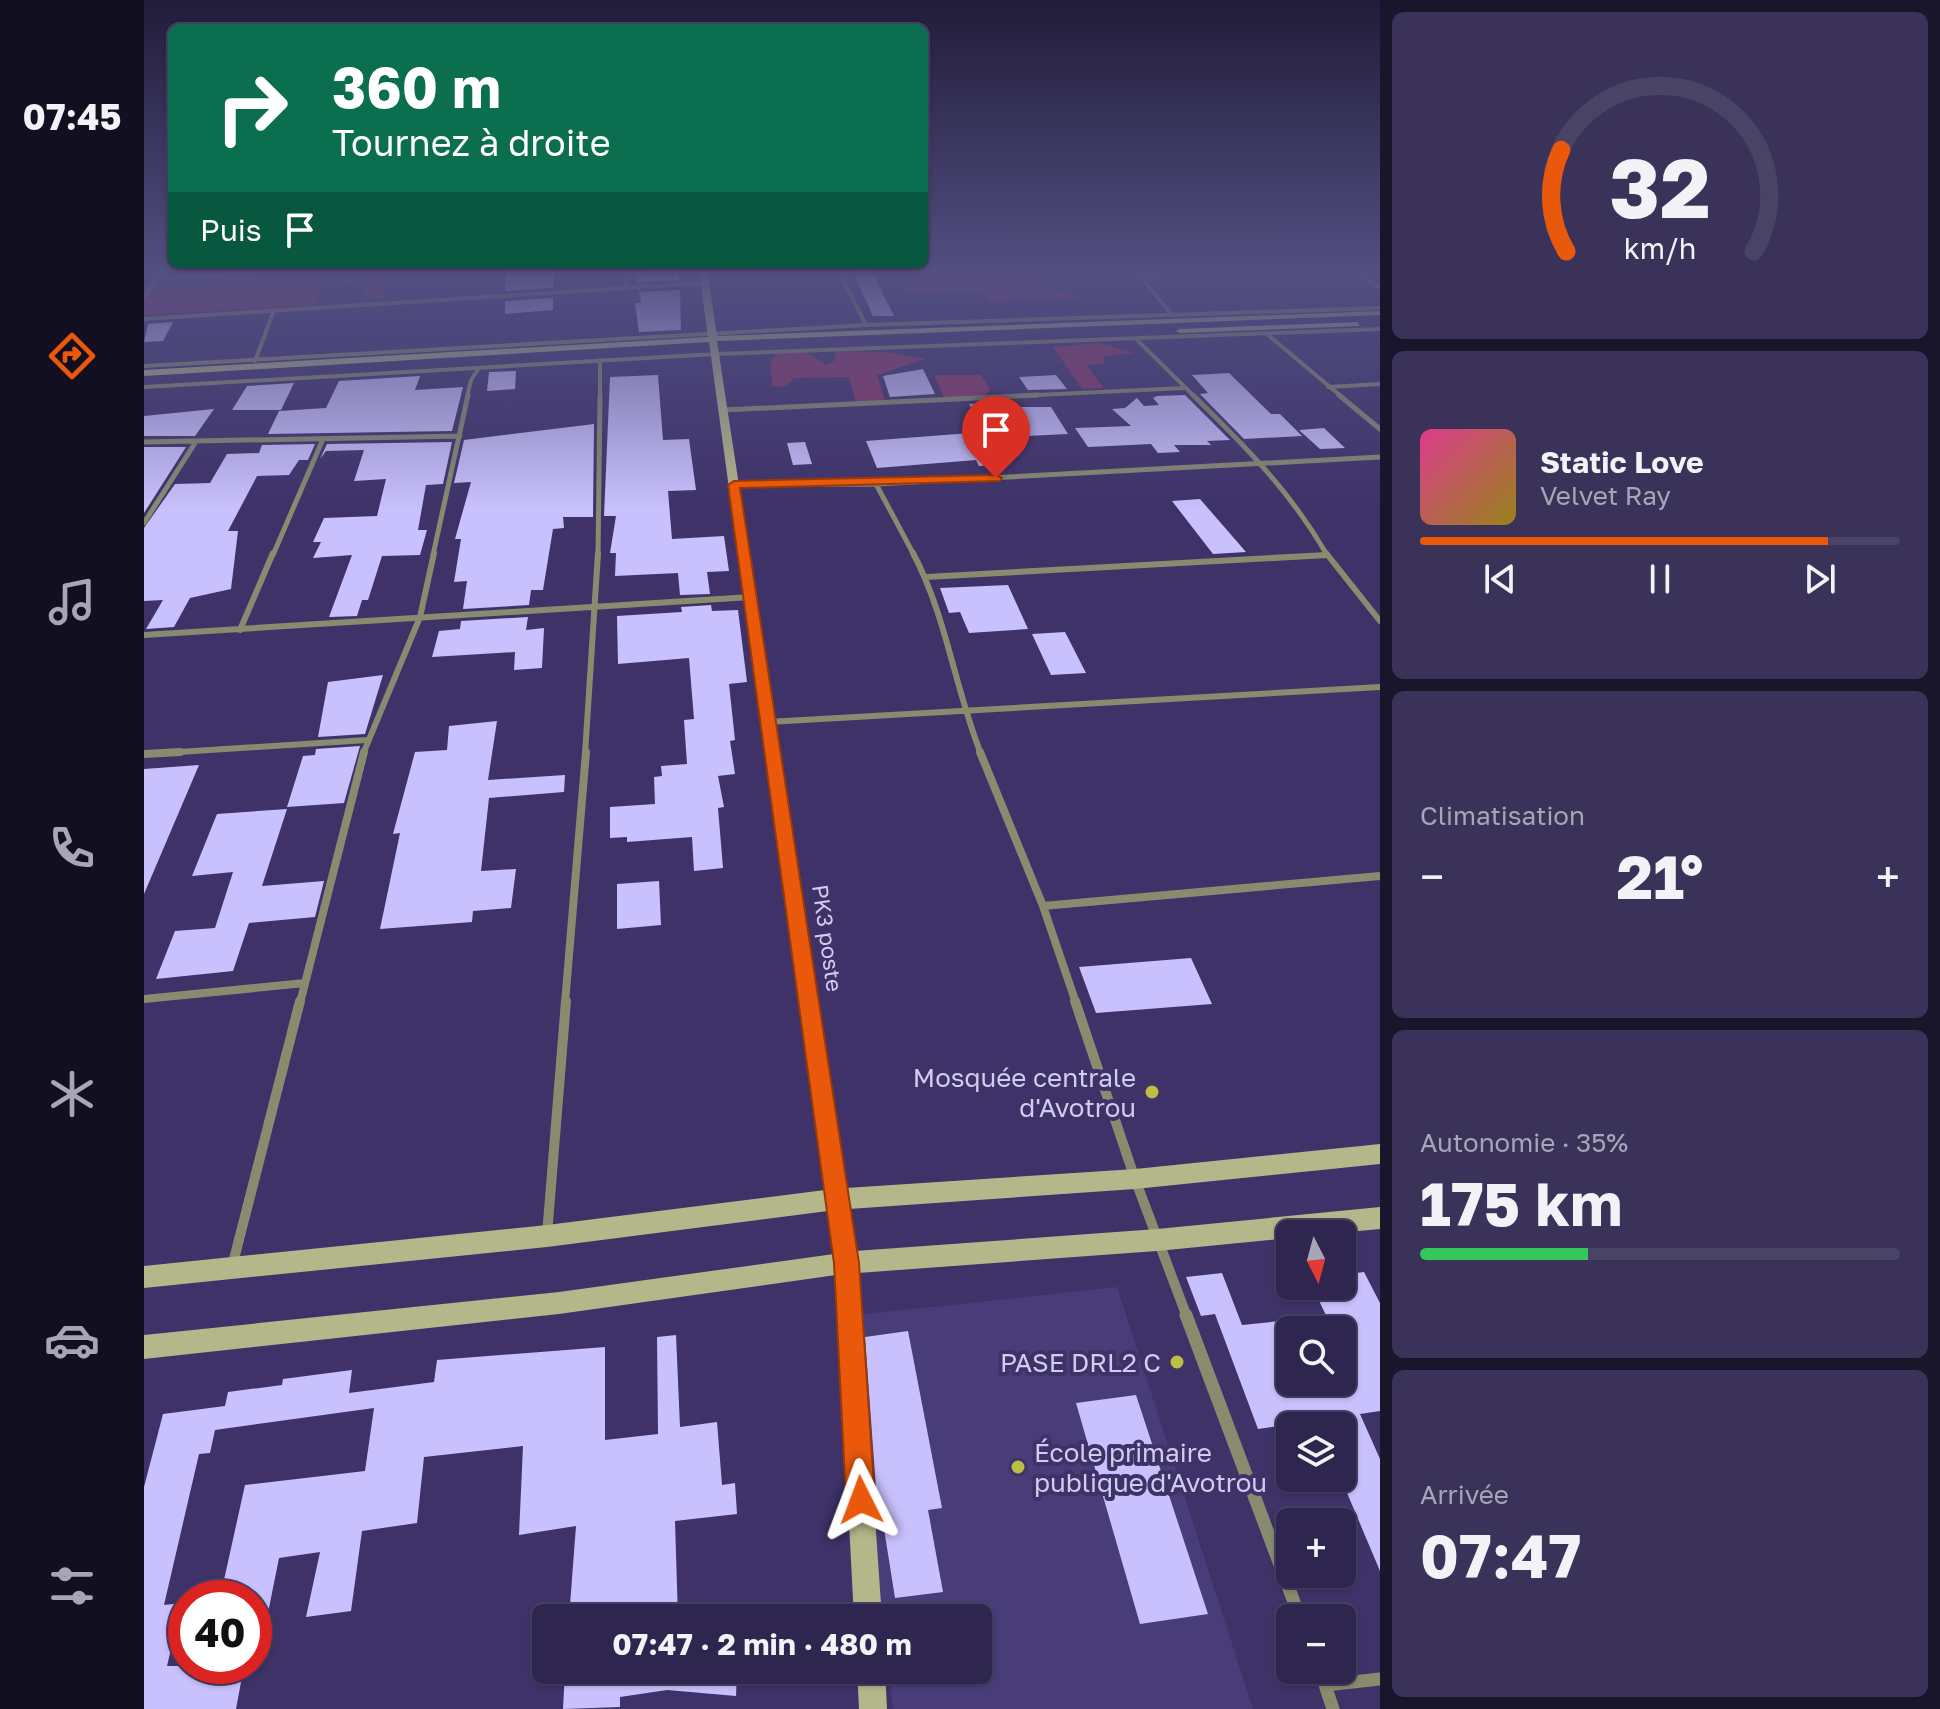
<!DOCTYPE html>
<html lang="fr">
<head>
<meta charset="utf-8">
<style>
	:root { --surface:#2e264f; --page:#3a3259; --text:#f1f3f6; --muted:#a7a5b7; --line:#494366; --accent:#ea580c }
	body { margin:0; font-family:"Golos Text",sans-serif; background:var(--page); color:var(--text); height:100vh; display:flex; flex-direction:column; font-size:30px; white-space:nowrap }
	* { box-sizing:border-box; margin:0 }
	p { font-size:26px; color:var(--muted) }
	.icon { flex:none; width:44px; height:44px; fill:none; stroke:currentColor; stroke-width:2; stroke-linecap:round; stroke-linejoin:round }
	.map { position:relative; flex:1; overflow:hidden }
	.sheet { display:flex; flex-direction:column; gap:12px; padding:12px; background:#19152b; width:560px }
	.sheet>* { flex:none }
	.top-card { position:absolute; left:24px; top:24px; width:760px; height:244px; border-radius:12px; box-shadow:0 2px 6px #0004,0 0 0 2px var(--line); background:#0b6e4f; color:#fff; overflow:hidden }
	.needle { width:52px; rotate:174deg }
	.buttons { position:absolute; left:1132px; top:1220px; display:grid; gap:16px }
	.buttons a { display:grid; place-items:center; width:80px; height:80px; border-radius:12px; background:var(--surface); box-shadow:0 2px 6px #0004,0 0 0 2px var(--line); font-size:40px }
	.speed { position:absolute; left:24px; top:1580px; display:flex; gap:16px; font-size:40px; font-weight:700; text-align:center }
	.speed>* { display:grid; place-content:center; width:104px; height:104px; border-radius:50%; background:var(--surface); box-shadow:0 2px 6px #0004,0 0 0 2px var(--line); line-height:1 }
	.speed .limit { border:12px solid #d22; background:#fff; color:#111 }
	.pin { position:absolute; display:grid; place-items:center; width:68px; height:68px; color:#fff; margin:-82px -34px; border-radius:50% 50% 50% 0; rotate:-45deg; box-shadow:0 0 8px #0007 }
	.pin .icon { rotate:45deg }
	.me { position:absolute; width:88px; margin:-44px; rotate:357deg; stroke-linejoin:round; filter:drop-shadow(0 0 6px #0008) }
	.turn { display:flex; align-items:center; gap:28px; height:168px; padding:0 32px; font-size:36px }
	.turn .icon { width:104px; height:104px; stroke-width:2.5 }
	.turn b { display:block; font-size:56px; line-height:68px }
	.then { display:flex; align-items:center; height:76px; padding:0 32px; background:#0003; gap:16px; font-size:30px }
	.big { font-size:60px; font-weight:700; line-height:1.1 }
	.sheet .widget { flex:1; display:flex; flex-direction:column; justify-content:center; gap:12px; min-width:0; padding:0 28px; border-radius:12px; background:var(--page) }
	.sheet .dial { align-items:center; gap:0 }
	.dial svg { height:208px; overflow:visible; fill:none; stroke:var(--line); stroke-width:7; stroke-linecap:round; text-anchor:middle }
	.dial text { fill:var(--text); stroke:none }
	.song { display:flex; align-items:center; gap:24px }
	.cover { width:96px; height:96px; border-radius:12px; background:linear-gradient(135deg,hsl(330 70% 55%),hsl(50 70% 35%)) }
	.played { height:8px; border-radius:4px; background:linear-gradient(90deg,var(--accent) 85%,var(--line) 85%) }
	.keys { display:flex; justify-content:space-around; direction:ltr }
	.heat { display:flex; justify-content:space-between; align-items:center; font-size:44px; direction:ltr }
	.charge { height:12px; border-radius:6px; background:linear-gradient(90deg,#34c759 35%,var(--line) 0) }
	.trip { position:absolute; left:388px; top:1604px; width:460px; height:80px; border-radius:12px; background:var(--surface); box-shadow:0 2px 6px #0004,0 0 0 2px var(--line); font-weight:700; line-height:80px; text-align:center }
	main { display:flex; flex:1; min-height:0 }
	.dock { display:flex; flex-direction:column; width:144px; justify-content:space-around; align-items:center; background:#120f20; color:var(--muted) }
	.dock .icon { width:56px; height:56px }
	.dock .on { color:var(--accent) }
	.dock b { font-size:36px; color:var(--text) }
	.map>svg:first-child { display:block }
</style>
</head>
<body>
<main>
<nav class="dock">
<b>07:45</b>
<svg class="icon on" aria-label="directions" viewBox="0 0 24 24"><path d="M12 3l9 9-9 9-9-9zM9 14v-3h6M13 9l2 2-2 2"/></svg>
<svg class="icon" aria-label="music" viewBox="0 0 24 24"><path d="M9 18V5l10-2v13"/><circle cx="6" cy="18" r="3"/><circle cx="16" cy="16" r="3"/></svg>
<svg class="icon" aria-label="phone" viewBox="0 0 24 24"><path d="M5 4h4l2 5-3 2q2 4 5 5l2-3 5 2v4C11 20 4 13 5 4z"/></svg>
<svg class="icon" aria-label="climate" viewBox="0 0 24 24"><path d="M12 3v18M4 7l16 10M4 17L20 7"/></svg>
<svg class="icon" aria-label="car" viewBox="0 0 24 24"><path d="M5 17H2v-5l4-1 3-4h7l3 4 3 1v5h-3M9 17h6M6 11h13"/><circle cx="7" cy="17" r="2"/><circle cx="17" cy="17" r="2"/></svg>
<svg class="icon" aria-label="filters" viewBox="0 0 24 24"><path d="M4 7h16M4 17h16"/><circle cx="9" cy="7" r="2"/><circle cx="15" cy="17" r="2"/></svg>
</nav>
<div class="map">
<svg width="1236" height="1709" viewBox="0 0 1236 1709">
	<rect width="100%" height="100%" fill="#3e3269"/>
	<path fill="#493d79" d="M973 1287 1109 1709H749L744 1670H834V1618H737L696 1317Z"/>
	<path fill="#8d3664" d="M78 270H284L282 279 245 282 240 298 219 299 223 283 180 286 172 305 0 315V282L72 278Z
		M755 270H898L897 275 913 290 938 298 847 301 839 292 763 293Z
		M955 343 990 353 960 356 961 364 942 365 960 388 938 389 909 347Z
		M692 351 741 352 781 359 733 375 741 401 712 402 705 377 650 378 642 386 629 387 626 364 632 353H664L682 365 690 361Z
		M790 375H836L847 389 840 397 800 398Z"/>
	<path fill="#c9c1fd" d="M362 270H410L409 288 361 291Z
		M520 270H535V280L493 282 491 272Z
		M708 270H727L750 316H729Z
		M536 290 537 330 495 332 491 303H497L495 292Z
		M409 298V310L361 314V301Z
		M29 322 19 341 0 342 4 324Z
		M779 369 791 394 746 397 739 376Z
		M372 371 371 389 343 391 345 372Z
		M1085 373 1127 414H1136L1158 436 1100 439 1056 394 1064 393 1048 375Z
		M514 375 519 440 545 439 552 490 524 491 528 539 580 536 585 571 563 572 566 594 536 595 534 573 471 576 472 553H466L472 516H460L466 377Z
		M912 375 923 389 884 390 875 377Z
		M276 376 271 390 319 387 308 431 124 434 135 411 182 408 195 381Z
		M150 383 137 410H88L103 386Z
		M1041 395 1086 440 1063 441 1067 445H1030L1036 452 1014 453 1007 444 944 447 931 428 987 426 968 409 981 408 993 398 1000 406 1015 405 1009 398 1013 396Z
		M847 403 849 407H907L924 434 844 438 825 404Z
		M70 409 51 436H0V416Z
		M450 424 449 517H419L420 528 409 529 399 590H387L385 605 319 609 323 581 310 582 317 539H311L327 482 310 483 320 440Z
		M1180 428 1201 448 1176 449 1155 430Z
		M839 432 857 465 835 466 832 460 733 468 722 441Z
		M308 442 299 484 282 485 274 530H283L276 555 238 556 224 600H218L213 616 185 617 208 555 169 558 177 542H169L180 518 233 516 242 479 210 481 220 450 182 451 176 459 183 444Z
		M661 442 668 464 649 465 643 443Z
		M171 444 164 460H155L145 475 113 476 84 531H94L87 589 46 598 30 627 2 629 19 600 0 601V528L31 484 66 483 83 454 115 453 118 445Z
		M0 447H42L0 513Z
		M1056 499 1102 552 1069 554 1028 501Z
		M864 585 884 629 825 633 816 612 805 613 796 588Z
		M567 605 568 611 594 610 603 682 585 684 591 740 586 741 591 774 574 776 580 807 574 808 579 868 550 871 548 837 483 842V837L466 838V807L511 804 510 777 518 776 517 766 543 764 540 720 550 719 545 658 474 664 473 616 538 612 537 607Z
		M384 617 382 630 400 628 398 668 370 670 371 652 288 657 295 631 316 629 317 621Z
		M921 632 942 673 907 675 888 634Z
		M239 675 221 734 174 737 184 682Z
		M353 721 344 780 421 775 420 792 345 798 337 871 372 869 367 908 329 911 328 922 236 929 256 833 249 834 271 752 303 750 305 726Z
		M216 746 200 803 143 807 159 756 171 755 172 749Z
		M55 765 0 894V769Z
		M143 809 118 886 180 881 171 917 105 923 89 971 12 979 31 931 71 928 89 872 48 876 73 814Z
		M515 881 517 925 473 929V884Z
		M1047 958 1068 1004 952 1013 935 967Z
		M1220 1272 1236 1303V1411L1216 1414 1236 1459V1571L1198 1481V1426H1175L1173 1421 1114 1429 1071 1314 1057 1316 1042 1277 1078 1273 1098 1325 1146 1320V1382H1198V1330H1189L1168 1286H1198V1275Z
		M764 1331 798 1508 784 1510 799 1592 751 1598 738 1516H734L721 1337Z
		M532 1335 536 1427 573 1422 578 1485 591 1483 593 1514 531 1521 534 1618H425L432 1526 375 1535 379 1446 280 1457 273 1523 218 1531 207 1611 162 1617 176 1552 135 1558 119 1638 110 1637V1598H76L101 1485 221 1471 230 1408 71 1430 66 1453 55 1454 20 1605 38 1603 23 1666H100L92 1709H0V1487L19 1414 81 1406 84 1392 138 1385 139 1379 208 1370 205 1393 290 1382 293 1360 461 1347V1440L514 1434 513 1337Z
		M992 1395 1064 1614 996 1624 932 1403Z
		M421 1670H593L592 1696 523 1690 476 1697V1707L419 1709Z"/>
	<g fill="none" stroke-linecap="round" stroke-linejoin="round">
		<path stroke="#898b6f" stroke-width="4" d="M482 270V289
			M694 270 722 325
			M986 270 997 277 1028 315
			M1209 270 1236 288
			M997 277 1124 270
			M14 278 154 270
			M0 297 20 270
			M0 319 560 283
			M1124 335 1198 397
			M992 339 1051 397
			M111 361 130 310
			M0 366 722 325 1236 308
			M0 387 572 354 1236 329
			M1184 387 1236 384
			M323 397 327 380 335 368
			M456 397V360
			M852 397 1040 388"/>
		<path stroke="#898b6f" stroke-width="5" d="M1049 395C1100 445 1147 492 1183 555
			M1195 395 1236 429
			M579 410 894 395
			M0 442 316 436
			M732 484 770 555
			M590 485 732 484 1236 457
			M0 523 51 443
			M129 555 179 439
			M289 555 324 395
			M454 555 456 395"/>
		<path stroke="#898b6f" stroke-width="6" d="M769 553C802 615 811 689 837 754
			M1182 553 1236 621
			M782 577 1183 555
			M96 630 129 553
			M0 635 607 597
			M624 722 1236 687
			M4 754 223 740
			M219 754 276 617 290 553
			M441 754 454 553"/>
		<path stroke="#898b6f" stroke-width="8" d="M836 752 899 906 932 1003
			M0 754 36 752
			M899 906 1236 876
			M0 999 161 983
			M156 1003 220 752
			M421 1003 442 752"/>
		<path stroke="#898b6f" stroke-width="10" d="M931 1001 991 1179 1043 1317
			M403 1235 422 1001
			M88 1267 156 1001"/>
		<path stroke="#898b6f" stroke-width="13" d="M1042 1315 1156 1618
			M1176 1670 1189 1709
			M1182 1685 1236 1679"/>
		<path fill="#b4b789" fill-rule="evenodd" d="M555 270H563L573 336 1236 311V315L573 341 702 1188 991 1169 1236 1144V1164L991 1189 705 1209 711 1251 1013 1229 1236 1207V1229L1183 1234H1146V1238L1013 1251 714 1273 738 1618H710L692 1275 415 1314 0 1359V1335L415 1292 690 1254 684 1211 403 1247 0 1288V1266L403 1225 681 1190 565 342 0 376V370L564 337Z
			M1213 322 1216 326 1036 333 1032 331 1036 329Z
			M713 1670H741L743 1709H715Z"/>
	</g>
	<linearGradient id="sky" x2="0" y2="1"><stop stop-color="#221c3a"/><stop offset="0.53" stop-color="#524f81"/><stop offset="1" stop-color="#524f81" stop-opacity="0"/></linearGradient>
	<rect width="1236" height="509" fill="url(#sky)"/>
	<path fill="#ea580c" stroke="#983908" stroke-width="2" d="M852 475 858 478 856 481 596 488 715 1263 731 1500 727 1510 717 1514 706 1510 702 1500 690 1263 584 485 590 481Z"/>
	<g fill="#bdbf43" stroke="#3e3269" stroke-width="3">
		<circle cx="1008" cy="1092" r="8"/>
		<circle cx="1033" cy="1362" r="8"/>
		<circle cx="874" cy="1467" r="8"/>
	</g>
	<g text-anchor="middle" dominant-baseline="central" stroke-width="8" stroke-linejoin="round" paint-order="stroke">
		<g font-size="22" fill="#d1cdee" stroke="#3e3269">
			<text transform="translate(684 938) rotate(82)">PK3 poste</text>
		</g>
		<g font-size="26" fill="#d1cdee" stroke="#3e3269" text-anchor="end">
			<text x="992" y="1077">Mosquée centrale<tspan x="992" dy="30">d'Avotrou</tspan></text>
			<text x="1017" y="1362">PASE DRL2 C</text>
			<text x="890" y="1452" text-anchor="start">École primaire<tspan x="890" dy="30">publique d'Avotrou</tspan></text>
		</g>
	</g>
</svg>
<div class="buttons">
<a><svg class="needle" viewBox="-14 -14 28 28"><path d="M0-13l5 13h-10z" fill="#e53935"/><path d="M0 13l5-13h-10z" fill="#a7a5b7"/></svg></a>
<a><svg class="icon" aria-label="search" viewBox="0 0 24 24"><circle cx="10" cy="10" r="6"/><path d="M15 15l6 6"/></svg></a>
<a><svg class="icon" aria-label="layers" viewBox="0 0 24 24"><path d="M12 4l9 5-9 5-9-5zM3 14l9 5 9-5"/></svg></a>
<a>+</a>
<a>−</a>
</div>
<div class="speed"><div class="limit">40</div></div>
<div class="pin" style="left:852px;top:478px;background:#d93025"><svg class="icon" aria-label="arrive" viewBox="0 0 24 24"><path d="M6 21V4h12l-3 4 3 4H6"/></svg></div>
<svg class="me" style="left:717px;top:1500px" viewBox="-20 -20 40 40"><path d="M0-17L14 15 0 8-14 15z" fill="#ea580c" stroke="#fff" stroke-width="4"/></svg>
<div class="trip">07:47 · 2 min · 480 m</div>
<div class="top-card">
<div class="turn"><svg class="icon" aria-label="right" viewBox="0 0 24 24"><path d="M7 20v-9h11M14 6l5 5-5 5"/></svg><div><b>360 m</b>Tournez à droite</div></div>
<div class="then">Puis<svg class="icon" aria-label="arrive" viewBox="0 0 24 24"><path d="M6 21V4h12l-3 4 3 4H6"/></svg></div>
</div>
</div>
<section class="sheet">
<div class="widget dial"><svg viewBox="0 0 100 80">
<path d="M14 69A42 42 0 1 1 86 69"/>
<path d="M14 69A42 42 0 0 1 12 30" stroke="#ea580c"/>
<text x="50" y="56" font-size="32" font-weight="700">32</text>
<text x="50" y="72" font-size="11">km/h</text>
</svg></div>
<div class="widget">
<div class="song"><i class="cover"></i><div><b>Static Love</b><p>Velvet Ray</p></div></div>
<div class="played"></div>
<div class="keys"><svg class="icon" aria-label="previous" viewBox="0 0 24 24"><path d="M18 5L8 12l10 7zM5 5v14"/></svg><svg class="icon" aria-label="pause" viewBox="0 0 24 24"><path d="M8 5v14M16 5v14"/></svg><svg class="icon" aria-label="next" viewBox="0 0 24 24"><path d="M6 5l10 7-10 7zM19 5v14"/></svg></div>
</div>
<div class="widget"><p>Climatisation</p>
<div class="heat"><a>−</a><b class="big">21°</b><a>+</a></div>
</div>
<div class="widget"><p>Autonomie · 35%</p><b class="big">175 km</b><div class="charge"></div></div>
<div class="widget"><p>Arrivée</p><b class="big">07:47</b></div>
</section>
</main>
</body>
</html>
